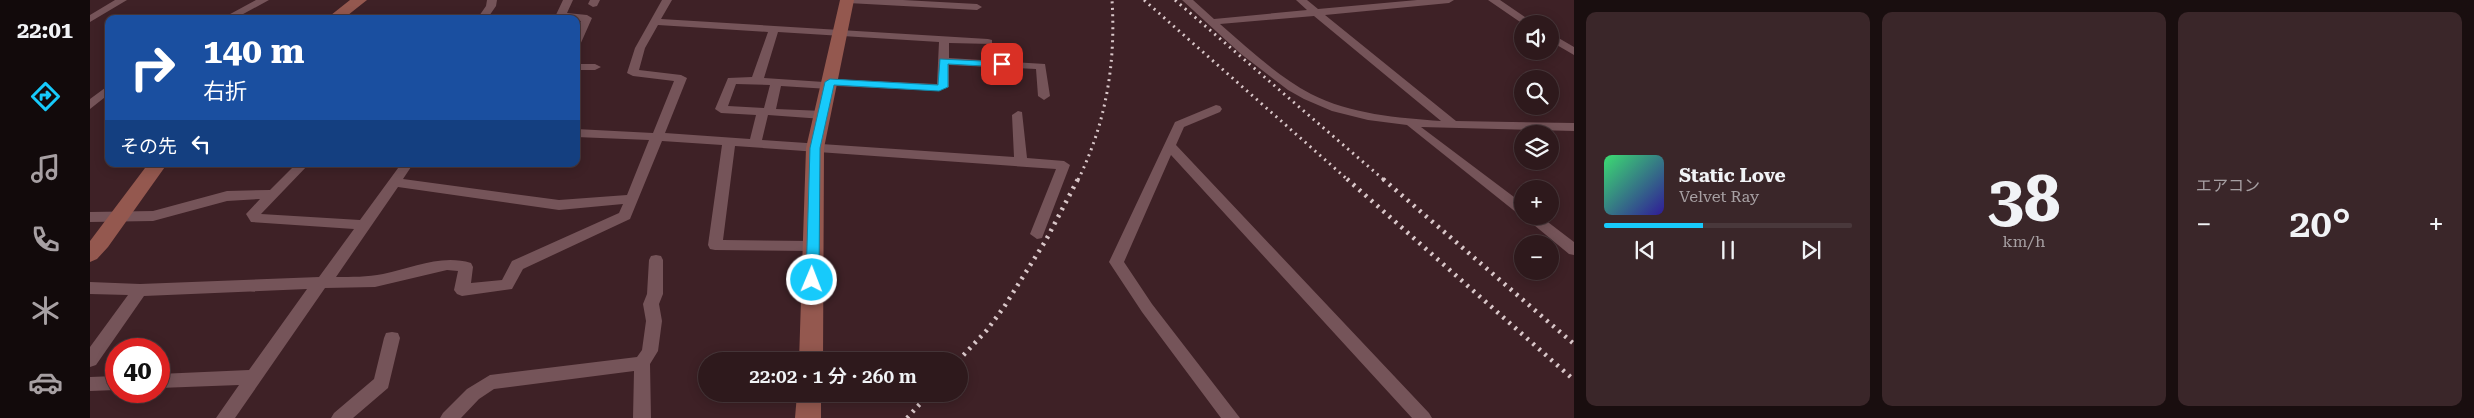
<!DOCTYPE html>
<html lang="ja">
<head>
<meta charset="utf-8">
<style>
	:root { --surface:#2e191c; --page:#3a2629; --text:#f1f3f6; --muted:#a7a0a3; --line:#49383b; --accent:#17cafb }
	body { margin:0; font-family:"Roboto Serif","Noto Sans JP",serif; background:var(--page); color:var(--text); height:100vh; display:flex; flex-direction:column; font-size:19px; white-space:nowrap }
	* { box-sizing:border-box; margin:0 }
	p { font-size:16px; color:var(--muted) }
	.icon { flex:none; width:28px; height:28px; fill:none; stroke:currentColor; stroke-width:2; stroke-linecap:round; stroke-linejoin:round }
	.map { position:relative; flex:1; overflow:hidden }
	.details { display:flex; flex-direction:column; gap:12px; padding:12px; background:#190e0f; width:900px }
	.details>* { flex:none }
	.hud { position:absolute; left:15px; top:15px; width:475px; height:152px; border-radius:10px; box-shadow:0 2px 12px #0003,0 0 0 1px var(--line); background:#1a4fa0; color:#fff; overflow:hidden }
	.controls { position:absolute; left:1424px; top:15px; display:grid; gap:10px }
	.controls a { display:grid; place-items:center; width:45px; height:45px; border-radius:50%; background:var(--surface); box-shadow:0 2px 12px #0003,0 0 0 1px var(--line); font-size:25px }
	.speed { position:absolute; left:15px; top:338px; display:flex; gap:10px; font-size:25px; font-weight:700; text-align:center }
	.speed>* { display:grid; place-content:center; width:65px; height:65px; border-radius:50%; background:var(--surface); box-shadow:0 2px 12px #0003,0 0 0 1px var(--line); line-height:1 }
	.speed .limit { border:8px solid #d22; background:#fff; color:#111 }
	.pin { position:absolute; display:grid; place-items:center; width:42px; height:42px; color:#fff; margin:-21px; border-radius:10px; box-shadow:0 2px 8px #0006 }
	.me { position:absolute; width:55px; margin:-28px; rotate:1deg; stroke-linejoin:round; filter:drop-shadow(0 0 4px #0008) }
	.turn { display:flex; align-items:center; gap:18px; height:105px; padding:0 15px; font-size:22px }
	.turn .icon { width:65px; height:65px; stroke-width:2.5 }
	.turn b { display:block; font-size:35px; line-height:42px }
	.then { display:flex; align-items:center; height:48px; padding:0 15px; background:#0003; gap:10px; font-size:19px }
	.big { font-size:38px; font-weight:600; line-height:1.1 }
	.details .widget { flex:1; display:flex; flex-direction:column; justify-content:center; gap:8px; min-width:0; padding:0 18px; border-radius:10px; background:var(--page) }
	.details .dial { align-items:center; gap:0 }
	.dial b { font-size:65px; line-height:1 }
	.song { display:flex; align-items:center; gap:15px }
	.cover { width:60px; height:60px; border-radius:8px; background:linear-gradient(135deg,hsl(140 70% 55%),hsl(250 70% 35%)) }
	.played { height:5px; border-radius:2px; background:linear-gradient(90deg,var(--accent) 40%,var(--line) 40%) }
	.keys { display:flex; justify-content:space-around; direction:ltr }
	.heat { display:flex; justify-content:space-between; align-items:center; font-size:28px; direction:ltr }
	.details .tiles { flex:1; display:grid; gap:12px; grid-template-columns:repeat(3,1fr) }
	.trip { position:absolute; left:608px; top:352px; width:270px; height:50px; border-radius:25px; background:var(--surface); box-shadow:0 2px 12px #0003,0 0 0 1px var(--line); font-weight:600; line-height:50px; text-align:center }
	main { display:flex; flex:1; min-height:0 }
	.tab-bar { display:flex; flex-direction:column; width:90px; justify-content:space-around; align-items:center; background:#120a0b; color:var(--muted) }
	.tab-bar .icon { width:35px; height:35px }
	.tab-bar .on { color:var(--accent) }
	.tab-bar b { font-size:22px; color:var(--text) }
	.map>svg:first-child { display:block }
</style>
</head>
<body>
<main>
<nav class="tab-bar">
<b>22:01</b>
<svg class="icon on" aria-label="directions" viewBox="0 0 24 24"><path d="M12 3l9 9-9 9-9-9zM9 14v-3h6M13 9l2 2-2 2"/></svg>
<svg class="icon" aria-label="music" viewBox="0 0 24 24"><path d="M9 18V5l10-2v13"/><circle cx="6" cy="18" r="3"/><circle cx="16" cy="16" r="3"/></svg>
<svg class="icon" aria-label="phone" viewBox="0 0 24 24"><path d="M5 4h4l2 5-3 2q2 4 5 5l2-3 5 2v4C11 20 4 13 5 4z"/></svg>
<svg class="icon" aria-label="climate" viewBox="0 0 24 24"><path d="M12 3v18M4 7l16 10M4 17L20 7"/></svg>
<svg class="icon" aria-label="car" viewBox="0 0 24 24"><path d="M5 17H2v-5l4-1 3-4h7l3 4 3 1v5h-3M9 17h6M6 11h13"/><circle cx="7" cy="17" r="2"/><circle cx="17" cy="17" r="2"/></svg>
</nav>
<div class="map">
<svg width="1484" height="418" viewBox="0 0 1484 418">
	<rect width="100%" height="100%" fill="#3e2126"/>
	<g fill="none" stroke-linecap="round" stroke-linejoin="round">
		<path fill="#755459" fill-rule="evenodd" d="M25 0H37L0 22V15Z
			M166 0H179L144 19H131Z
			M397 0H407L406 6 397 19H387L396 6Z
			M473 0H483L477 13 497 15 502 18 490 45 486 46V30L491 21 464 19Z
			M500 0H510L507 6 503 7 498 4Z
			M572 0H582L571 19 898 39 902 40V44L859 43V58L955 64 960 96 954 100 948 96 946 69 859 65V87L849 91 745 86 739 89 691 86 686 109 733 111 739 115 733 119 678 115 672 140 924 157 922 115 928 111 932 112 937 158 974 161 980 165 952 238 947 239 940 234 966 169 645 146 633 240 723 241 728 242 730 246 728 250 723 251 625 250 620 249 618 245 632 145 572 141 540 219 433 269 422 289 372 296 367 294 364 290 368 271 357 270 285 287 235 288 145 418H126L149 385 69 388V374L159 370 217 289 54 296 6 365 0 367V347L38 295 0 294V282L50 284 229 277 264 229 161 222 156 214 170 199 137 201 63 221 0 222V212L63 211 137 191 180 190 206 164H219L171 214 270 220 311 164H323L313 179 469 200 537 195 559 140 486 137V129L563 133 584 81 543 76 537 73 545 48ZM568 25 678 32 662 77 638 78 625 109 631 113 666 115 660 139 575 133 597 78 591 75 549 70 555 48ZM688 32 849 42 847 84 740 79 734 82 674 78ZM646 84 680 85 674 108 638 106ZM308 187 469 210 533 204 529 213 422 261 412 280 381 283 383 267 381 263C351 254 323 268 293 274 277 277 262 277 246 277Z
			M753 0H813L887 4 892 7 887 10 758 3Z
			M1092 0H1103L1124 19 1217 10 1206 0H1217L1228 9 1327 0H1364L1359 3 1235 15 1366 121 1484 123V131L1331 127 1432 203V215L1427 213 1317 125 1278 120 1242 111 1214 99 1198 90 1151 54ZM1224 16 1351 121C1308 118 1260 114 1221 94 1187 76 1159 49 1130 24Z
			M1398 0H1410L1445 24H1433Z
			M1460 33 1484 47V55L1460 41Z
			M486 64H505L511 67 505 70H486Z
			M19 85V94L0 109V99Z
			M1126 105 1130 106 1132 109 1130 112 1094 127 1086 145 1339 413 1342 418H1322L1081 155 1034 262 1062 304 1150 418H1131L1052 312 1019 262 1085 122Z
			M1433 216H1450L1484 242V255L1479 254Z
			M566 255 571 256 573 260V294L569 304 572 321 568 351 560 364 561 418H543L544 371 404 389 389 399 371 418H350L353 413 377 389 400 375 547 357 552 350 556 321 553 304 557 294 559 260 561 256Z
			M302 332 308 333 310 338 298 388 263 418H241L244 413 284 379 294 338 296 333Z
			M26 376V390L0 391V377Z"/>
		<path fill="#94584f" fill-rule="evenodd" d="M260 0H277L253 19H236Z
			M750 0H764L734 148 733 361H709L716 148Z
			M58 164H77L18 247 7 259 0 262V241Z
			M707 394H731V418H705Z"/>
		<path stroke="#d9c7c9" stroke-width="3" stroke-dasharray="2 4.5" stroke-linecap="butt" d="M1054 0 1258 180
			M1085 0 1294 180
			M988 180C1016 123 1026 63 1022 0"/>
		<path stroke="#d9c7c9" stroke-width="4.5" stroke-dasharray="2.5 5.5" stroke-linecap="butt" d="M1257 179 1484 380
			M1293 179 1484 344
			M868 361 897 330 914 307 956 240 988 179
			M817 418 839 394"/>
	</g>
	<path fill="#17cafb" stroke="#0f83a3" d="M850 59 912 62 917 64 912 67 858 64V87L849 91 744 85 730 148 729 280 722 285 718 283 716 280 720 148 735 82 740 79 848 85Z"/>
</svg>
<div class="controls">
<a><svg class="icon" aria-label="sound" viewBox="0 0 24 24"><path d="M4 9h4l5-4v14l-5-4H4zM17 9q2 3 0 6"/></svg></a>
<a><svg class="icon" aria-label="search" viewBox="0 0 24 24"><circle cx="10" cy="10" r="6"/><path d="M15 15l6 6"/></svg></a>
<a><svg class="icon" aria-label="layers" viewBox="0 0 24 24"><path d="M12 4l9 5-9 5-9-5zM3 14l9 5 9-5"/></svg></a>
<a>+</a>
<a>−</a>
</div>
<div class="speed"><div class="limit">40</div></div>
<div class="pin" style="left:912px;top:64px;background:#d93025"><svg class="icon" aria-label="arrive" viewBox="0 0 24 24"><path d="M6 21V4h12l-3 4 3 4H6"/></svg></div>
<svg class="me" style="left:722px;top:280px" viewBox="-20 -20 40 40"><circle r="17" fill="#17cafb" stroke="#fff" stroke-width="3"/><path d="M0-11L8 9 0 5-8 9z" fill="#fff"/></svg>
<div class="trip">22:02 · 1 分 · 260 m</div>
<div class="hud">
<div class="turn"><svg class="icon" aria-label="right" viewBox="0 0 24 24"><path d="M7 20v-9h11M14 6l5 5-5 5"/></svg><div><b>140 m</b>右折</div></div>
<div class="then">その先<svg class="icon" aria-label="left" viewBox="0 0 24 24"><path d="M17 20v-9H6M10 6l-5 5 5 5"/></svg></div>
</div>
</div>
<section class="details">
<div class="tiles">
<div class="widget">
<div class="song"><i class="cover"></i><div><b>Static Love</b><p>Velvet Ray</p></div></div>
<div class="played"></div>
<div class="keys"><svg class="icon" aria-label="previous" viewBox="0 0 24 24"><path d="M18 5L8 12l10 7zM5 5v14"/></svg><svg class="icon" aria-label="pause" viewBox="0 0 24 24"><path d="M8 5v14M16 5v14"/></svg><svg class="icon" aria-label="next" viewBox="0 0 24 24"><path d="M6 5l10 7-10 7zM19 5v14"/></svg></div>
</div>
<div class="widget dial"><b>38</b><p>km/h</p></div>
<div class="widget"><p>エアコン</p>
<div class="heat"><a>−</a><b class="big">20°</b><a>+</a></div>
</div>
</div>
</section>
</main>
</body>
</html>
